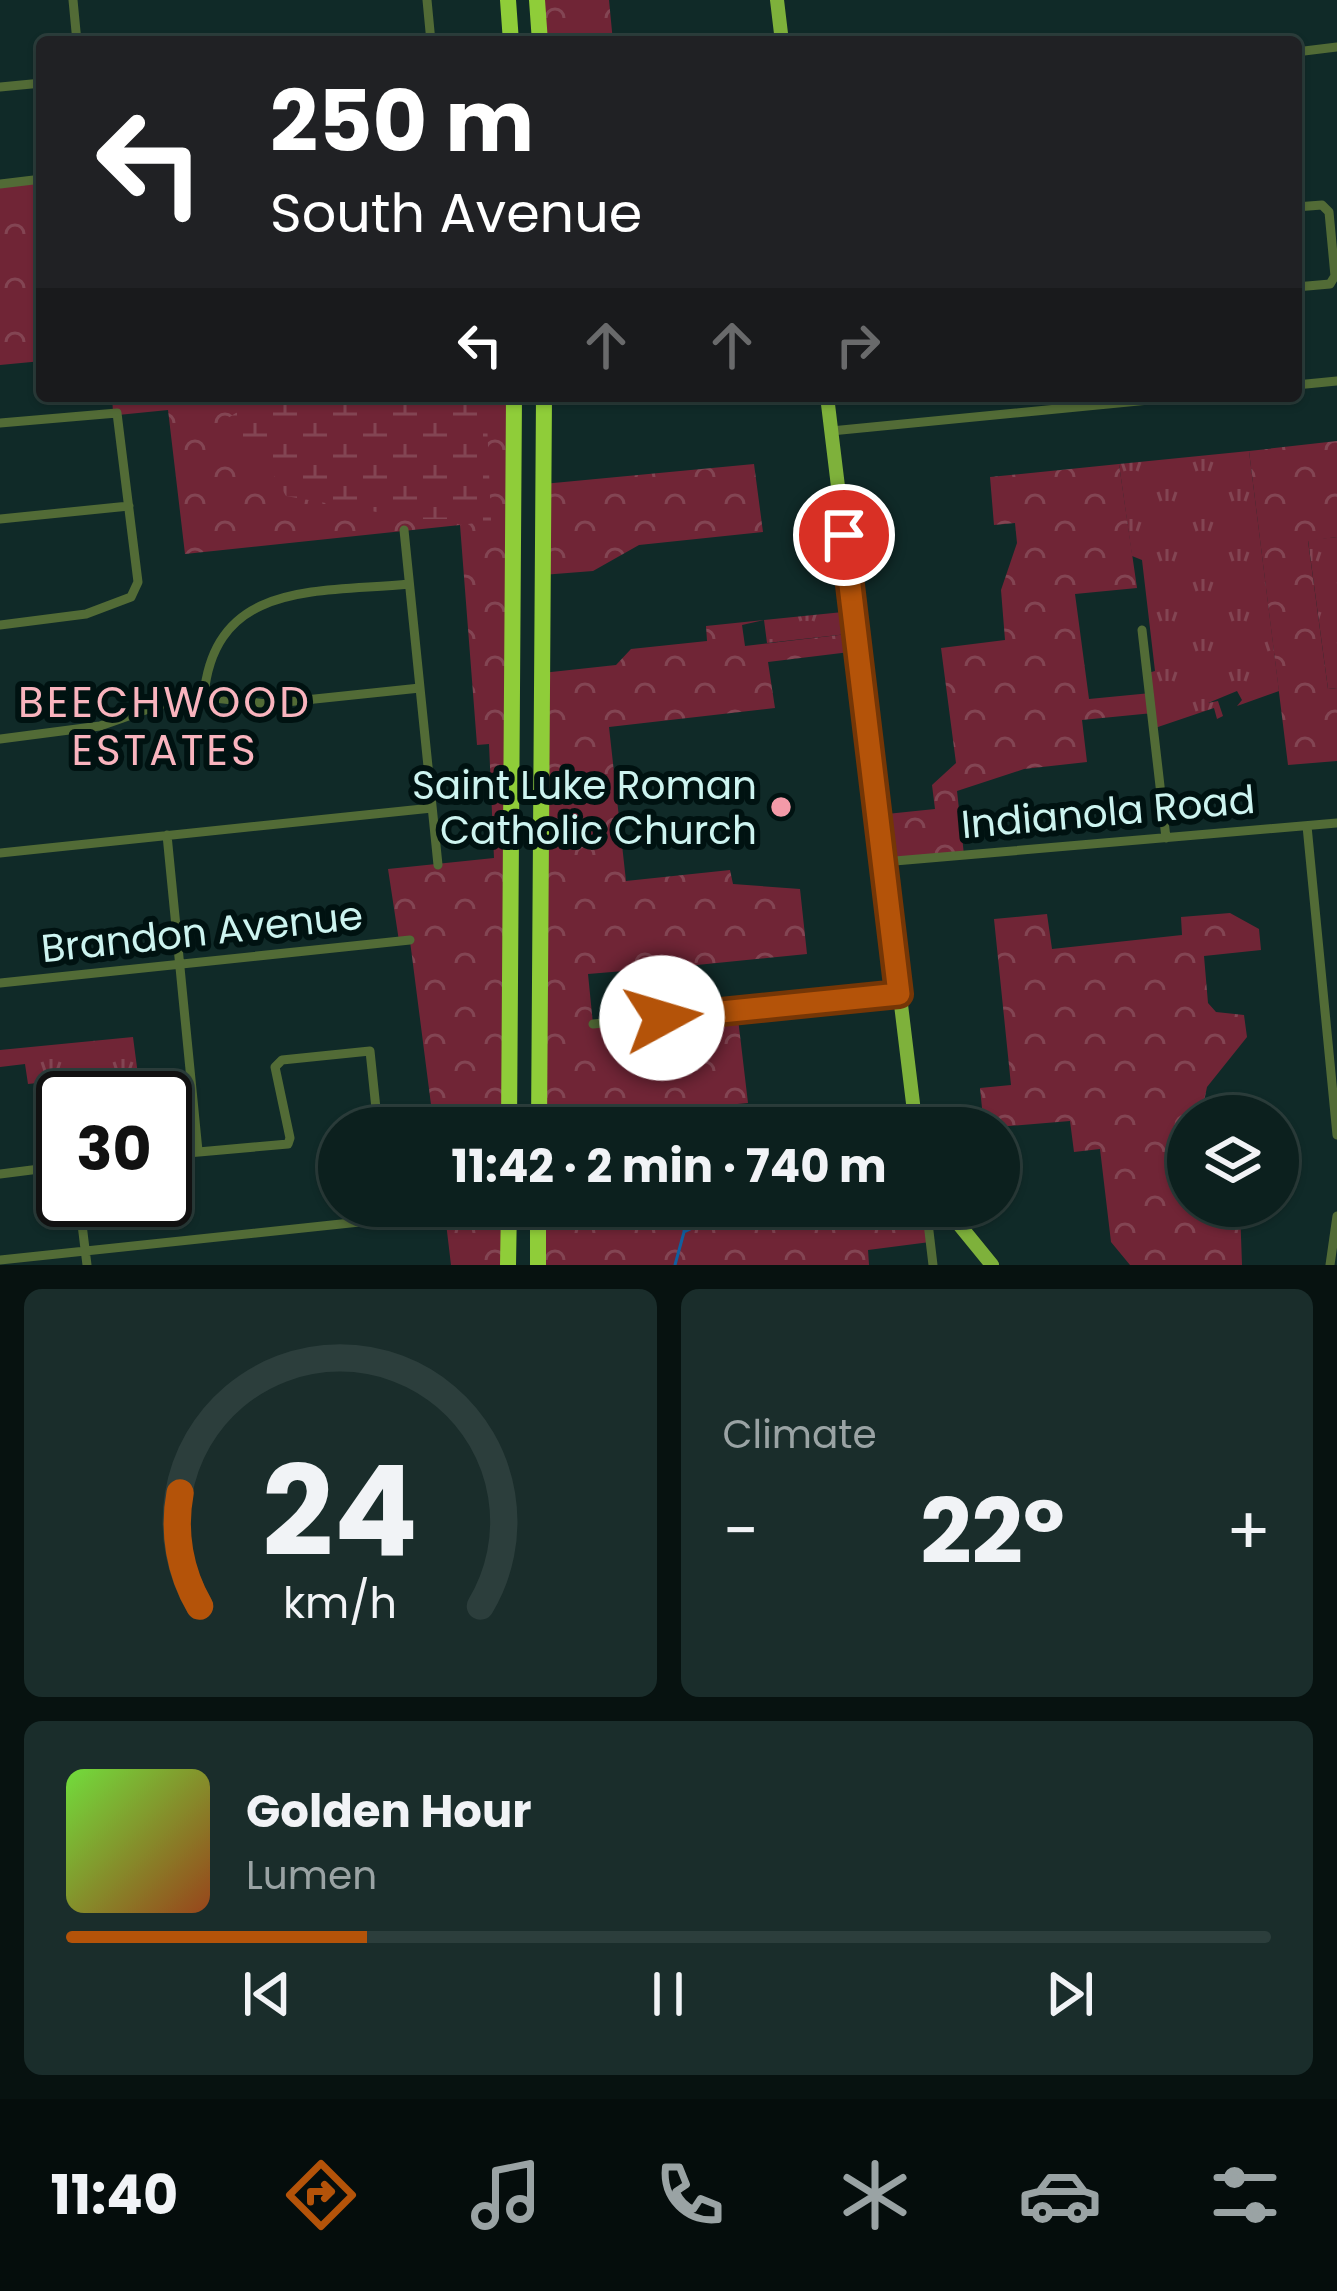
<!DOCTYPE html>
<html lang="en">
<head>
<meta charset="utf-8">
<style>
	:root { --surface:#0c201e; --page:#1a2d2b; --text:#f1f3f6; --muted:#9aa3a4; --line:#2c3e3c; --accent:#b45309 }
	body { margin:0; font-family:Poppins,sans-serif; background:var(--page); color:var(--text); height:100vh; display:flex; flex-direction:column; font-size:45px; white-space:nowrap }
	* { box-sizing:border-box; margin:0 }
	p { font-size:39px; color:var(--muted) }
	.icon { flex:none; width:66px; height:66px; fill:none; stroke:currentColor; stroke-width:2; stroke-linecap:round; stroke-linejoin:round }
	.map { position:relative; height:1265px; overflow:hidden }
	.sheet { display:flex; flex-direction:column; gap:24px; padding:24px; background:#071210; flex:1 }
	.sheet>* { flex:none }
	.hud { position:absolute; left:36px; top:36px; width:1266px; height:366px; border-radius:12px; box-shadow:0 3px 9px #0004,0 0 0 3px var(--line); background:#202124; color:#fff; overflow:hidden }
	.controls { position:absolute; left:1167px; top:1095px; display:grid; gap:24px }
	.controls a { display:grid; place-items:center; width:132px; height:132px; border-radius:50%; background:var(--surface); box-shadow:0 3px 9px #0004,0 0 0 3px var(--line); font-size:60px }
	.speed { position:absolute; left:36px; top:1071px; display:flex; gap:24px; font-size:60px; font-weight:700; text-align:center }
	.speed>* { display:grid; place-content:center; width:156px; height:156px; border-radius:50%; background:var(--surface); box-shadow:0 3px 9px #0004,0 0 0 3px var(--line); line-height:1 }
	.speed .limit { border:6px solid #111; border-radius:18px; background:#fff; color:#111 }
	.pin { position:absolute; display:grid; place-items:center; width:102px; height:102px; color:#fff; margin:-51px; border:6px solid #fff; border-radius:50%; box-shadow:0 3px 12px #0007 }
	.me { position:absolute; width:132px; margin:-66px; rotate:84deg; stroke-linejoin:round; filter:drop-shadow(0 0 9px #0008) }
	.turn { display:flex; align-items:center; gap:42px; height:252px; padding:0 36px; font-size:54px }
	.turn .icon { width:156px; height:156px; stroke-width:2.5 }
	.turn b { display:block; font-size:84px; line-height:102px }
	.lanes { display:flex; align-items:center; height:114px; padding:0 36px; background:#0003; justify-content:center; gap:60px; direction:ltr }
	.lanes .off { opacity:.35 }
	.big { font-size:90px; font-weight:700; line-height:1.1 }
	.sheet .tile { flex:1; display:flex; flex-direction:column; justify-content:center; gap:18px; min-width:0; padding:0 42px; border-radius:18px; background:var(--page) }
	.sheet .dial { align-items:center; gap:0 }
	.dial svg { height:312px; overflow:visible; fill:none; stroke:var(--line); stroke-width:7; stroke-linecap:round; text-anchor:middle }
	.dial text { fill:var(--text); stroke:none }
	.song { display:flex; align-items:center; gap:36px }
	.cover { width:144px; height:144px; border-radius:18px; background:linear-gradient(135deg,hsl(100 70% 55%),hsl(20 70% 35%)) }
	.played { height:12px; border-radius:6px; background:linear-gradient(90deg,var(--accent) 25%,var(--line) 25%) }
	.keys { display:flex; justify-content:space-around; direction:ltr }
	.heat { display:flex; justify-content:space-between; align-items:center; font-size:66px; direction:ltr }
	.sheet .tiles { flex:1; display:grid; gap:24px; grid-template-columns:1fr 1fr }
	.tile:last-child { grid-column:span 2 }
	.trip { position:absolute; left:318px; top:1107px; width:702px; height:120px; border-radius:60px; background:var(--surface); box-shadow:0 3px 9px #0004,0 0 0 3px var(--line); font-weight:700; line-height:120px; text-align:center }
	.tab-bar { display:flex; height:192px; justify-content:space-around; align-items:center; background:#050d0c; color:var(--muted) }
	.tab-bar .icon { width:84px; height:84px }
	.tab-bar .current { color:var(--accent) }
	.tab-bar b { font-size:54px; color:var(--text) }
	.map>svg:first-child { display:block }
</style>
</head>
<body>
<div class="map">
<svg width="1337" height="1265" viewBox="0 0 1337 1265">
	<defs>
		<pattern id="grass-tufts" width="24" height="20" patternUnits="userSpaceOnUse" patternTransform="scale(3)"><rect width="24" height="20" fill="#702536"/><path d="M3 7l-1-3M5 7V3M7 7l1-3M15 17l-1-3M17 17v-4M19 17l1-3" fill="none" stroke="#834553"/></pattern>
		<pattern id="forest-crowns" width="20" height="18" patternUnits="userSpaceOnUse" patternTransform="scale(3)"><rect width="20" height="18" fill="#702536"/><path d="M2 6a3 3 0 1 1 6 0M12 15a3 3 0 1 1 6 0" fill="none" stroke="#834553"/></pattern>
		<pattern id="wetland-marsh" width="20" height="14" patternUnits="userSpaceOnUse" patternTransform="scale(3)"><rect width="20" height="14" fill="#702536"/><path d="M1 5h8M5 5V1M11 12h8M15 12V8" fill="none" stroke="#834553"/></pattern>
	</defs>
	<rect width="100%" height="100%" fill="#102a28"/>
	<path fill="url(#grass-tufts)" d="M1249 451 1279 691 1237 706 1242 700 1237 691 1208 703 1218 701 1223 716 1217 719 1214 708 1155 728 1148 673 1155 671 1142 560 1132 556 1119 464Z
		M1337 537V688L1328 689 1308 540Z
		M853 611 856 633 767 643 764 620Z
		M133 1037 141 1098H77L76 1091 70 1089 75 1085 74 1079 28 1084 25 1064 0 1067V1050Z"/>
	<path fill="url(#forest-crowns)" fill-rule="evenodd" d="M537 0H609L613 42H540Z
		M42 179V361L0 365V184Z
		M112 396H514L509 1128H434L410 941H399L388 869 494 858 489 744 477 745 460 525 185 554 168 410 118 415 113 412Z
		M1337 441V537L1308 541 1328 689 1337 688V761L1288 765 1249 451Z
		M754 464 763 532 639 545 593 571 542 575 543 484Z
		M1119 464 1137 588 1075 594 1089 699 1151 693 1153 713 1082 720 1087 762 1024 769 957 791 964 855 883 862 877 815 935 809 932 785 956 763 941 648 1005 640 1001 590 1017 543 1015 523 994 525 990 477Z
		M764 620 742 625 745 646 856 633 858 651 768 662 775 708 609 727 626 881 730 870 733 884 800 889 807 954 657 969 662 1018 737 1010 748 1103 683 1109 684 1128H539L542 673 616 665 631 649 707 641 706 626ZM624 971 629 1020 593 1024 588 974Z
		M1230 913 1259 929 1261 950 1204 956 1208 1003 1216 1012 1244 1015 1247 1037 1207 1087 1201 1116H1188V1206H1246L1240 1209 1242 1265H1130L1111 1242 1100 1149 1074 1152 1070 1121 984 1128 980 1088 1011 1085 994 919 1047 914 1052 949 1182 935 1181 917Z
		M444 1206H509L508 1265H451Z
		M538 1206H926L930 1242 868 1250 869 1265H538Z"/>
	<path fill="url(#wetland-marsh)" d="M280 396H486L491 521 460 525 448 519H416L286 496 272 472 230 448 225 421C241 405 261 408 280 396Z"/>
	<g fill="none" stroke-linecap="round" stroke-linejoin="round">
		<path stroke="#115f9f" stroke-width="3" d="M604 1107 626 1115 632 1128
			M684 1232 709 1220 738 1214 742 1206
			M675 1265 684 1232 685 1206"/>
		<path stroke="#526b36" stroke-width="9" d="M73 0 77 42
			M427 0 431 42
			M1296 52 1337 47
			M0 87 42 83
			M0 184 42 179
			M1296 207 1322 205 1329 212 1335 276 1330 284 1296 287
			M1296 385 1337 381
			M0 423 117 413 138 582 131 597 86 614 0 625
			M831 431 1190 396
			M0 519 129 506
			M404 530 438 865
			M1142 630 1166 838
			M204 695C215 579 321 593 409 584
			M0 739 100 726 188 695 267 704 420 688
			M1307 826 1337 1135
			M167 835 198 1151
			M0 853 432 808
			M883 862 1337 823
			M0 983 410 940
			M593 1024 899 994
			M165 1155 288 1144 290 1138 275 1067 282 1060 370 1051 378 1128
			M0 1174 63 1166
			M79 1200 87 1265
			M926 1206 933 1265
			M0 1260 388 1219 392 1214 390 1206
			M1330 1265 1337 1216"/>
		<path stroke="#7eb13b" stroke-width="14" d="M777 0 782 42
			M827 396 916 1128
			M944 1206 992 1265"/>
		<path stroke="#8fcd39" stroke-width="16" d="M508 0 511 42
			M537 0 540 42
			M509 1128 514 396
			M539 1128 544 396
			M508 1265 509 1206
			M538 1265V1206"/>
	</g>
	<g fill="none" stroke-linecap="round" stroke-linejoin="round">
		<defs>
			<path id="route" d="M662 1018 899 994 844 535"/>
		</defs>
		<use href="#route" stroke="#753606" stroke-width="30"/>
		<use href="#route" stroke="#b45309" stroke-width="21"/>
	</g>
	<circle fill="#f39aa8" stroke="#001211" stroke-width="4.5" cx="781" cy="807" r="12"/>
	<g text-anchor="middle" dominant-baseline="central" stroke-width="12" stroke-linejoin="round" paint-order="stroke">
		<g font-size="39" fill="#cdf4f0" stroke="#001211" text-anchor="end">
			<text x="757" y="785">Saint Luke Roman<tspan x="757" dy="45">Catholic Church</tspan></text>
		</g>
		<g font-size="39" fill="#cdf4f0" stroke="#001211">
			<text transform="translate(1108 812) rotate(-5)">Indianola Road</text>
			<text transform="translate(202 932) rotate(-6)">Brandon Avenue</text>
		</g>
		<g font-size="42" letter-spacing="3" fill="#f9b4be" stroke="#001211">
			<text x="165" y="702">BEECHWOOD<tspan x="165" dy="48">ESTATES</tspan></text>
		</g>
	</g>
</svg>
<div class="controls">
<a><svg class="icon" aria-label="layers" viewBox="0 0 24 24"><path d="M12 4l9 5-9 5-9-5zM3 14l9 5 9-5"/></svg></a>
</div>
<div class="speed"><div class="limit">30</div></div>
<div class="pin" style="left:844px;top:535px;background:#d93025"><svg class="icon" aria-label="arrive" viewBox="0 0 24 24"><path d="M6 21V4h12l-3 4 3 4H6"/></svg></div>
<svg class="me" style="left:662px;top:1018px" viewBox="-20 -20 40 40"><circle r="19" fill="#fff"/><path d="M0-13L10 11 0 6-10 11z" fill="#b45309"/></svg>
<div class="trip">11:42 · 2 min · 740 m</div>
<div class="hud">
<div class="turn"><svg class="icon" aria-label="left" viewBox="0 0 24 24"><path d="M17 20v-9H6M10 6l-5 5 5 5"/></svg><div><b>250 m</b>South Avenue</div></div>
<div class="lanes"><svg class="icon" aria-label="left" viewBox="0 0 24 24"><path d="M17 20v-9H6M10 6l-5 5 5 5"/></svg><svg class="icon off" aria-label="ahead" viewBox="0 0 24 24"><path d="M12 20V5M6 11l6-6 6 6"/></svg><svg class="icon off" aria-label="ahead" viewBox="0 0 24 24"><path d="M12 20V5M6 11l6-6 6 6"/></svg><svg class="icon off" aria-label="right" viewBox="0 0 24 24"><path d="M7 20v-9h11M14 6l5 5-5 5"/></svg></div>
</div>
</div>
<section class="sheet">
<div class="tiles">
<div class="tile dial"><svg viewBox="0 0 100 80">
<path d="M14 69A42 42 0 1 1 86 69"/>
<path d="M14 69A42 42 0 0 1 9 40" stroke="#b45309"/>
<text x="50" y="56" font-size="32" font-weight="700">24</text>
<text x="50" y="72" font-size="11">km/h</text>
</svg></div>
<div class="tile"><p>Climate</p>
<div class="heat"><a>−</a><b class="big">22°</b><a>+</a></div>
</div>
<div class="tile">
<div class="song"><i class="cover"></i><div><b>Golden Hour</b><p>Lumen</p></div></div>
<div class="played"></div>
<div class="keys"><svg class="icon" aria-label="previous" viewBox="0 0 24 24"><path d="M18 5L8 12l10 7zM5 5v14"/></svg><svg class="icon" aria-label="pause" viewBox="0 0 24 24"><path d="M8 5v14M16 5v14"/></svg><svg class="icon" aria-label="next" viewBox="0 0 24 24"><path d="M6 5l10 7-10 7zM19 5v14"/></svg></div>
</div>
</div>
</section>
<nav class="tab-bar">
<b>11:40</b>
<svg class="icon current" aria-label="directions" viewBox="0 0 24 24"><path d="M12 3l9 9-9 9-9-9zM9 14v-3h6M13 9l2 2-2 2"/></svg>
<svg class="icon" aria-label="music" viewBox="0 0 24 24"><path d="M9 18V5l10-2v13"/><circle cx="6" cy="18" r="3"/><circle cx="16" cy="16" r="3"/></svg>
<svg class="icon" aria-label="phone" viewBox="0 0 24 24"><path d="M5 4h4l2 5-3 2q2 4 5 5l2-3 5 2v4C11 20 4 13 5 4z"/></svg>
<svg class="icon" aria-label="climate" viewBox="0 0 24 24"><path d="M12 3v18M4 7l16 10M4 17L20 7"/></svg>
<svg class="icon" aria-label="car" viewBox="0 0 24 24"><path d="M5 17H2v-5l4-1 3-4h7l3 4 3 1v5h-3M9 17h6M6 11h13"/><circle cx="7" cy="17" r="2"/><circle cx="17" cy="17" r="2"/></svg>
<svg class="icon" aria-label="filters" viewBox="0 0 24 24"><path d="M4 7h16M4 17h16"/><circle cx="9" cy="7" r="2"/><circle cx="15" cy="17" r="2"/></svg>
</nav>
</body>
</html>
